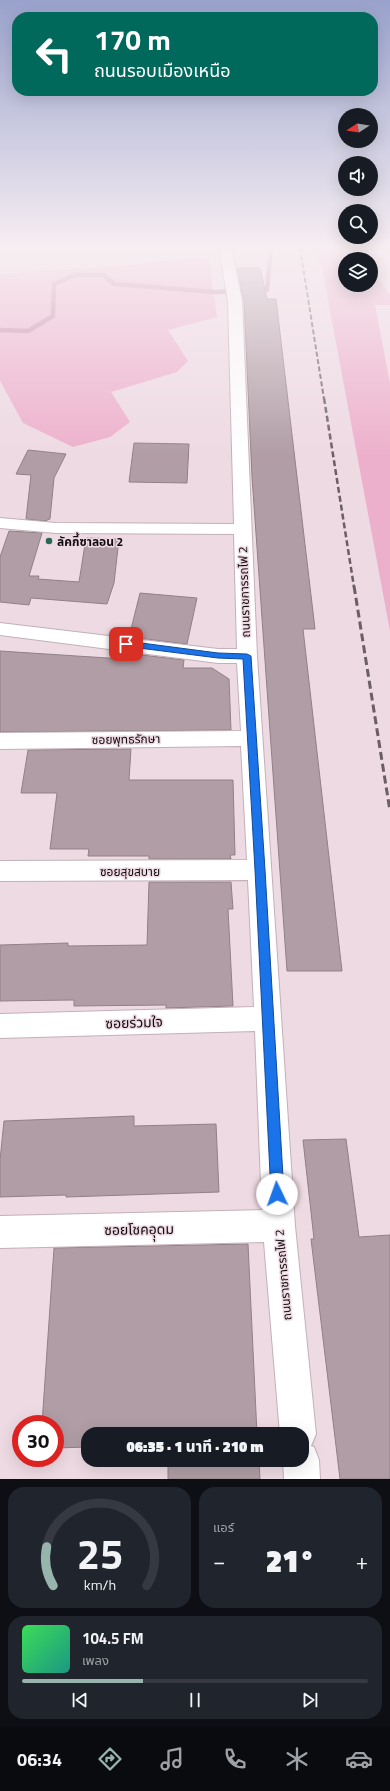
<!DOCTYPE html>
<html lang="th">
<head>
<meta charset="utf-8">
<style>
	:root { --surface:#171b24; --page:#20242c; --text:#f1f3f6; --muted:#9ea1a6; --line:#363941; --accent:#97b4ad }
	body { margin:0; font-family:"Titillium Web","Noto Sans Thai",sans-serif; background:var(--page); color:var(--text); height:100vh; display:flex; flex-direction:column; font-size:15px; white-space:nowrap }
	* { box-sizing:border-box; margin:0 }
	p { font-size:13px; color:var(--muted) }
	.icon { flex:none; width:22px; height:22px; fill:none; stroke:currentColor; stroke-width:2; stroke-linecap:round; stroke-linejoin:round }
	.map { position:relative; height:1479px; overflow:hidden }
	.details { display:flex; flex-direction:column; gap:8px; padding:8px; background:#0d0f14; flex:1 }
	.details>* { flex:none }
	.guide { position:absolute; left:12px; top:12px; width:366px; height:84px; border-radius:16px; box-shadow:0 4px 16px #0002; background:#00695c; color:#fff; overflow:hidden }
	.needle { width:26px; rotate:258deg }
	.tools { position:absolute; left:338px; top:108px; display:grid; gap:8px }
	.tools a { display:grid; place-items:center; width:40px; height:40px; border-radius:50%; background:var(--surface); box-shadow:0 4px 16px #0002; font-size:20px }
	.speed { position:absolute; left:12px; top:1415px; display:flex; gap:8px; font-size:20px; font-weight:700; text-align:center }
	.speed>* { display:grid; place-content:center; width:52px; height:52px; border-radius:50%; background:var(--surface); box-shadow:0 4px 16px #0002; line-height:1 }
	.speed .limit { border:6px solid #d22; background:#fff; color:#111 }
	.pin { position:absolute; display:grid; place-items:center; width:34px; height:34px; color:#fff; margin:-17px; border-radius:8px; box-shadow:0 2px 6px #0006 }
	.me { position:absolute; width:44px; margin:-22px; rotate:357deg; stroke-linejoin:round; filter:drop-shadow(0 0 3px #0008) }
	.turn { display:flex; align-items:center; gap:14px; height:84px; padding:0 16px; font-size:18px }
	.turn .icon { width:52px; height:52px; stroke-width:2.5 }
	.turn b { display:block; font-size:28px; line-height:34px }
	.big { font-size:30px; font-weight:800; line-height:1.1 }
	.details .widget { flex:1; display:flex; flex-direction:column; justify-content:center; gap:6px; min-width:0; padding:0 14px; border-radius:16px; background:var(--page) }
	.details .dial { align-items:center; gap:0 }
	.dial svg { height:104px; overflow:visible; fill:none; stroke:var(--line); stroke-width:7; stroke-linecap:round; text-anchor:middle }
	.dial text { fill:var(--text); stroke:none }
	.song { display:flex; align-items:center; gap:12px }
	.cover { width:48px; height:48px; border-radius:6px; background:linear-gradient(135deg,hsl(130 70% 55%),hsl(170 70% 35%)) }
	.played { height:4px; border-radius:2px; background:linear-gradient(90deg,var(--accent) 35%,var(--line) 35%) }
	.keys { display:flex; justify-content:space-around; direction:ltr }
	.heat { display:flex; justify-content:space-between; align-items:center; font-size:22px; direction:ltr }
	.details .tiles { flex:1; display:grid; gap:8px; grid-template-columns:1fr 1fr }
	.widget:last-child { grid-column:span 2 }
	.trip { position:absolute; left:81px; top:1427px; width:228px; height:40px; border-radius:16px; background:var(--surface); box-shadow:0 4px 16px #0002; font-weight:800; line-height:40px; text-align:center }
	.menu { display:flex; height:64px; justify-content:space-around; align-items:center; background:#090b0e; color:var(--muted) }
	.menu .icon { width:28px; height:28px }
	.menu .active { color:var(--accent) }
	.menu b { font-size:18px; color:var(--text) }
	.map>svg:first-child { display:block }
</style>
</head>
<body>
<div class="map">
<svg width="390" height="1479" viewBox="0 0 390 1479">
	<rect width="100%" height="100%" fill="#eedae3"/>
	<path fill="#edb0cc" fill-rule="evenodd" d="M315 248H362L386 253 374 270 390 295V305H375L390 383V631L322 268ZM345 259H371V285H345Z
		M195 257 209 260 217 317 168 330 188 361 177 372 111 392 130 422 110 437 73 447 23 423 0 381V274L50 270 113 267Z"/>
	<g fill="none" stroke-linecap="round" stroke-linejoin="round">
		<path stroke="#c387a3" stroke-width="4.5" d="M354 248 390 249
			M0 330 28 331 53 316 54 284 75 275H104L114 284 215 292 267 290 271 248"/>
	</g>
	<path fill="#b09da5" stroke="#928088" d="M237 268H260L267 299H276L315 629H303L342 971H287L252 477 244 301Z
		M134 443 189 444 187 483 129 482Z
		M28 450 66 454 54 478 50 519 45 521 26 519 31 475 16 474Z
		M9 531 42 533 29 576H39L38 579 79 582 86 538 119 539 114 583 107 604 31 598 29 605 0 602V557Z
		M140 593 197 598 187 644 129 637Z
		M0 651 123 659 125 653 184 660 183 668H212L229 679 231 730 0 732Z
		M131 749 129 780H233L235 855H230L231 859H149V856H88L89 849H50L57 793H21L28 750Z
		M149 882H231L233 909H228L233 1006 166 1008V1005L74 1006V1000L0 1001V945L68 943V946L147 945Z
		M134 1116V1126L216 1124 219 1192 66 1197V1195L0 1197V1160L4 1121Z
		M346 1139 359 1237 390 1235V1479H340L311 1239H314L303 1140Z
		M248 1244 257 1434H88V1447L55 1448V1424H42L54 1248Z
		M168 1460H259L260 1479H168Z"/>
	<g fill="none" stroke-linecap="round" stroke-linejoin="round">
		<defs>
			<path id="minor" d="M219 248H231L242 301 257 656 295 1226 316 1434 311 1446 314 1447 319 1460 320 1479H284L283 1460H302V1434H280L264 1242 0 1248V1216L262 1210 255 1031 0 1038V1014L254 1007 248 880 0 881V861L247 860 241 746 0 749V733L241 731 237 663H218L0 635V623L218 649H237L234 534 56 533 0 528V518L56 523 234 524 228 301Z"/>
		</defs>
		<use href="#minor" stroke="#c3b0b8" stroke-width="2"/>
		<use href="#minor" fill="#fff" fill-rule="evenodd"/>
		<path stroke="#6a5f64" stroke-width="2" stroke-dasharray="5 2.5" stroke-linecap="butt" d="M300 248 324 399"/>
		<path stroke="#6a5f64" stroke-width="2.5" stroke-dasharray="6 3" stroke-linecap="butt" d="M324 398 354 587"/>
		<path stroke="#6a5f64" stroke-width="3" stroke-dasharray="8 4" stroke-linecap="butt" d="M354 586 390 811"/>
	</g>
	<linearGradient id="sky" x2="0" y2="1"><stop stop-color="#99a2cc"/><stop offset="0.54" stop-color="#f7eef2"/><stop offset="1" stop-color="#f7eef2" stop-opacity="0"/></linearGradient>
	<rect width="390" height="456" fill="url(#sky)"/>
	<path fill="#1a73e8" stroke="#114b97" d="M126 641 218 653 247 654 251 656 265 870 284 1194 282 1199 277 1201 273 1199 271 1194 255 870 243 659 218 658 123 646 121 644Z"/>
	<circle fill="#296754" stroke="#eedae3" stroke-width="1.5" cx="49" cy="541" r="4"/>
	<g text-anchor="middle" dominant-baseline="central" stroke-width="3" stroke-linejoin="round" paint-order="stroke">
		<g font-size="12" font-weight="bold" fill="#110b0e" stroke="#eedae3" text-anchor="start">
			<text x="57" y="541">ลัคกี้ซาลอน 2</text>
		</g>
		<g font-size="12" fill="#110b0e" stroke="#eedae3">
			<text transform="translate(244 592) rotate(-92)">ถนนราชการรถไฟ 2</text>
			<text transform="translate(126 739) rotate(-1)">ซอยพุทธรักษา</text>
			<text x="130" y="871">ซอยสุขสบาย</text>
			<text transform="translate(283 1275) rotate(-95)">ถนนราชการรถไฟ 2</text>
		</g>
		<g font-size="14" fill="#110b0e" stroke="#eedae3">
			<text transform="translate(134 1022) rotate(-2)">ซอยร่วมใจ</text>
			<text transform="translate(139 1229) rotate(-1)">ซอยโชคอุุดม</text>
		</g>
	</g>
</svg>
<div class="tools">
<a><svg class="needle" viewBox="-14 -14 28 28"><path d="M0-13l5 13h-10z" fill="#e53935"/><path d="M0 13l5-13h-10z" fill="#9ea1a6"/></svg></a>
<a><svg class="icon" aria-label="sound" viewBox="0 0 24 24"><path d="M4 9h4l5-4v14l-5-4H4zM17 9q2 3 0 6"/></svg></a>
<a><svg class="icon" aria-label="search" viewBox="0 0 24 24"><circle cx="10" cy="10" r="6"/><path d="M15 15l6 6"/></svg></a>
<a><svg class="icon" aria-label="layers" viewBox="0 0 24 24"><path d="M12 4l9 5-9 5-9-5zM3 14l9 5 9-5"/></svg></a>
</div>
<div class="speed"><div class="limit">30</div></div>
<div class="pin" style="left:126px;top:644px;background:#d93025"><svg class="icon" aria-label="arrive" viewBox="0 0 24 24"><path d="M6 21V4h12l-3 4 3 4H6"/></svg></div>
<svg class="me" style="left:277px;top:1194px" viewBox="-20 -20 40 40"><circle r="19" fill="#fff"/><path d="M0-13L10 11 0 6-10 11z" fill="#1a73e8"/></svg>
<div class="trip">06:35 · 1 นาที · 210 m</div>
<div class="guide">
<div class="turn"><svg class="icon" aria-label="left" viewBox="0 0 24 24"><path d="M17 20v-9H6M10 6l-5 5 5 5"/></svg><div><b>170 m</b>ถนนรอบเมืองเหนือ</div></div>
</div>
</div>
<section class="details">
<div class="tiles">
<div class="widget dial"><svg viewBox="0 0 100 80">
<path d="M14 69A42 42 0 1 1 86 69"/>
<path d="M14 69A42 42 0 0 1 9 39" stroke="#97b4ad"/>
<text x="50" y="56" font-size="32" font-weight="700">25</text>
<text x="50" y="72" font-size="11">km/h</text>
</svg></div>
<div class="widget"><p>แอร์</p>
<div class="heat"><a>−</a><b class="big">21°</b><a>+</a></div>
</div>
<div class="widget">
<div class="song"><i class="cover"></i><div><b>104.5 FM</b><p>เพลง</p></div></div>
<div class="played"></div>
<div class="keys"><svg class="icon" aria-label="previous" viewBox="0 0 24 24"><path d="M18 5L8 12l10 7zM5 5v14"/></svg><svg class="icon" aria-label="pause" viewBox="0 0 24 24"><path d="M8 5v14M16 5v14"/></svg><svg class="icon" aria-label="next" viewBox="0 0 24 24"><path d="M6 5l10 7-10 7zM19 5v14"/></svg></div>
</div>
</div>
</section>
<nav class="menu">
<b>06:34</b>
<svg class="icon active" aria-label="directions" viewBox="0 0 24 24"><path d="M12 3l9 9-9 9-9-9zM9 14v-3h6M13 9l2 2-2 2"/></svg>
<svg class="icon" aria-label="music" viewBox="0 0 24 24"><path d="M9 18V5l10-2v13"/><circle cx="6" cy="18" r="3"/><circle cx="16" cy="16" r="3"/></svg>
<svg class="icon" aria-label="phone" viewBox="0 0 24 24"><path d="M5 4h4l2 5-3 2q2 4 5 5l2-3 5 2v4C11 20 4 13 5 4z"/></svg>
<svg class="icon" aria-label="climate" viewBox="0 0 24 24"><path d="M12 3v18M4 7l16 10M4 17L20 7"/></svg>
<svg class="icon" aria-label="car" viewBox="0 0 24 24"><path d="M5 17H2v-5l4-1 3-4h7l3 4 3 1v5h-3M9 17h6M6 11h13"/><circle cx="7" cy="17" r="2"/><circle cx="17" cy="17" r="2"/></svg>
</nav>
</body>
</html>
